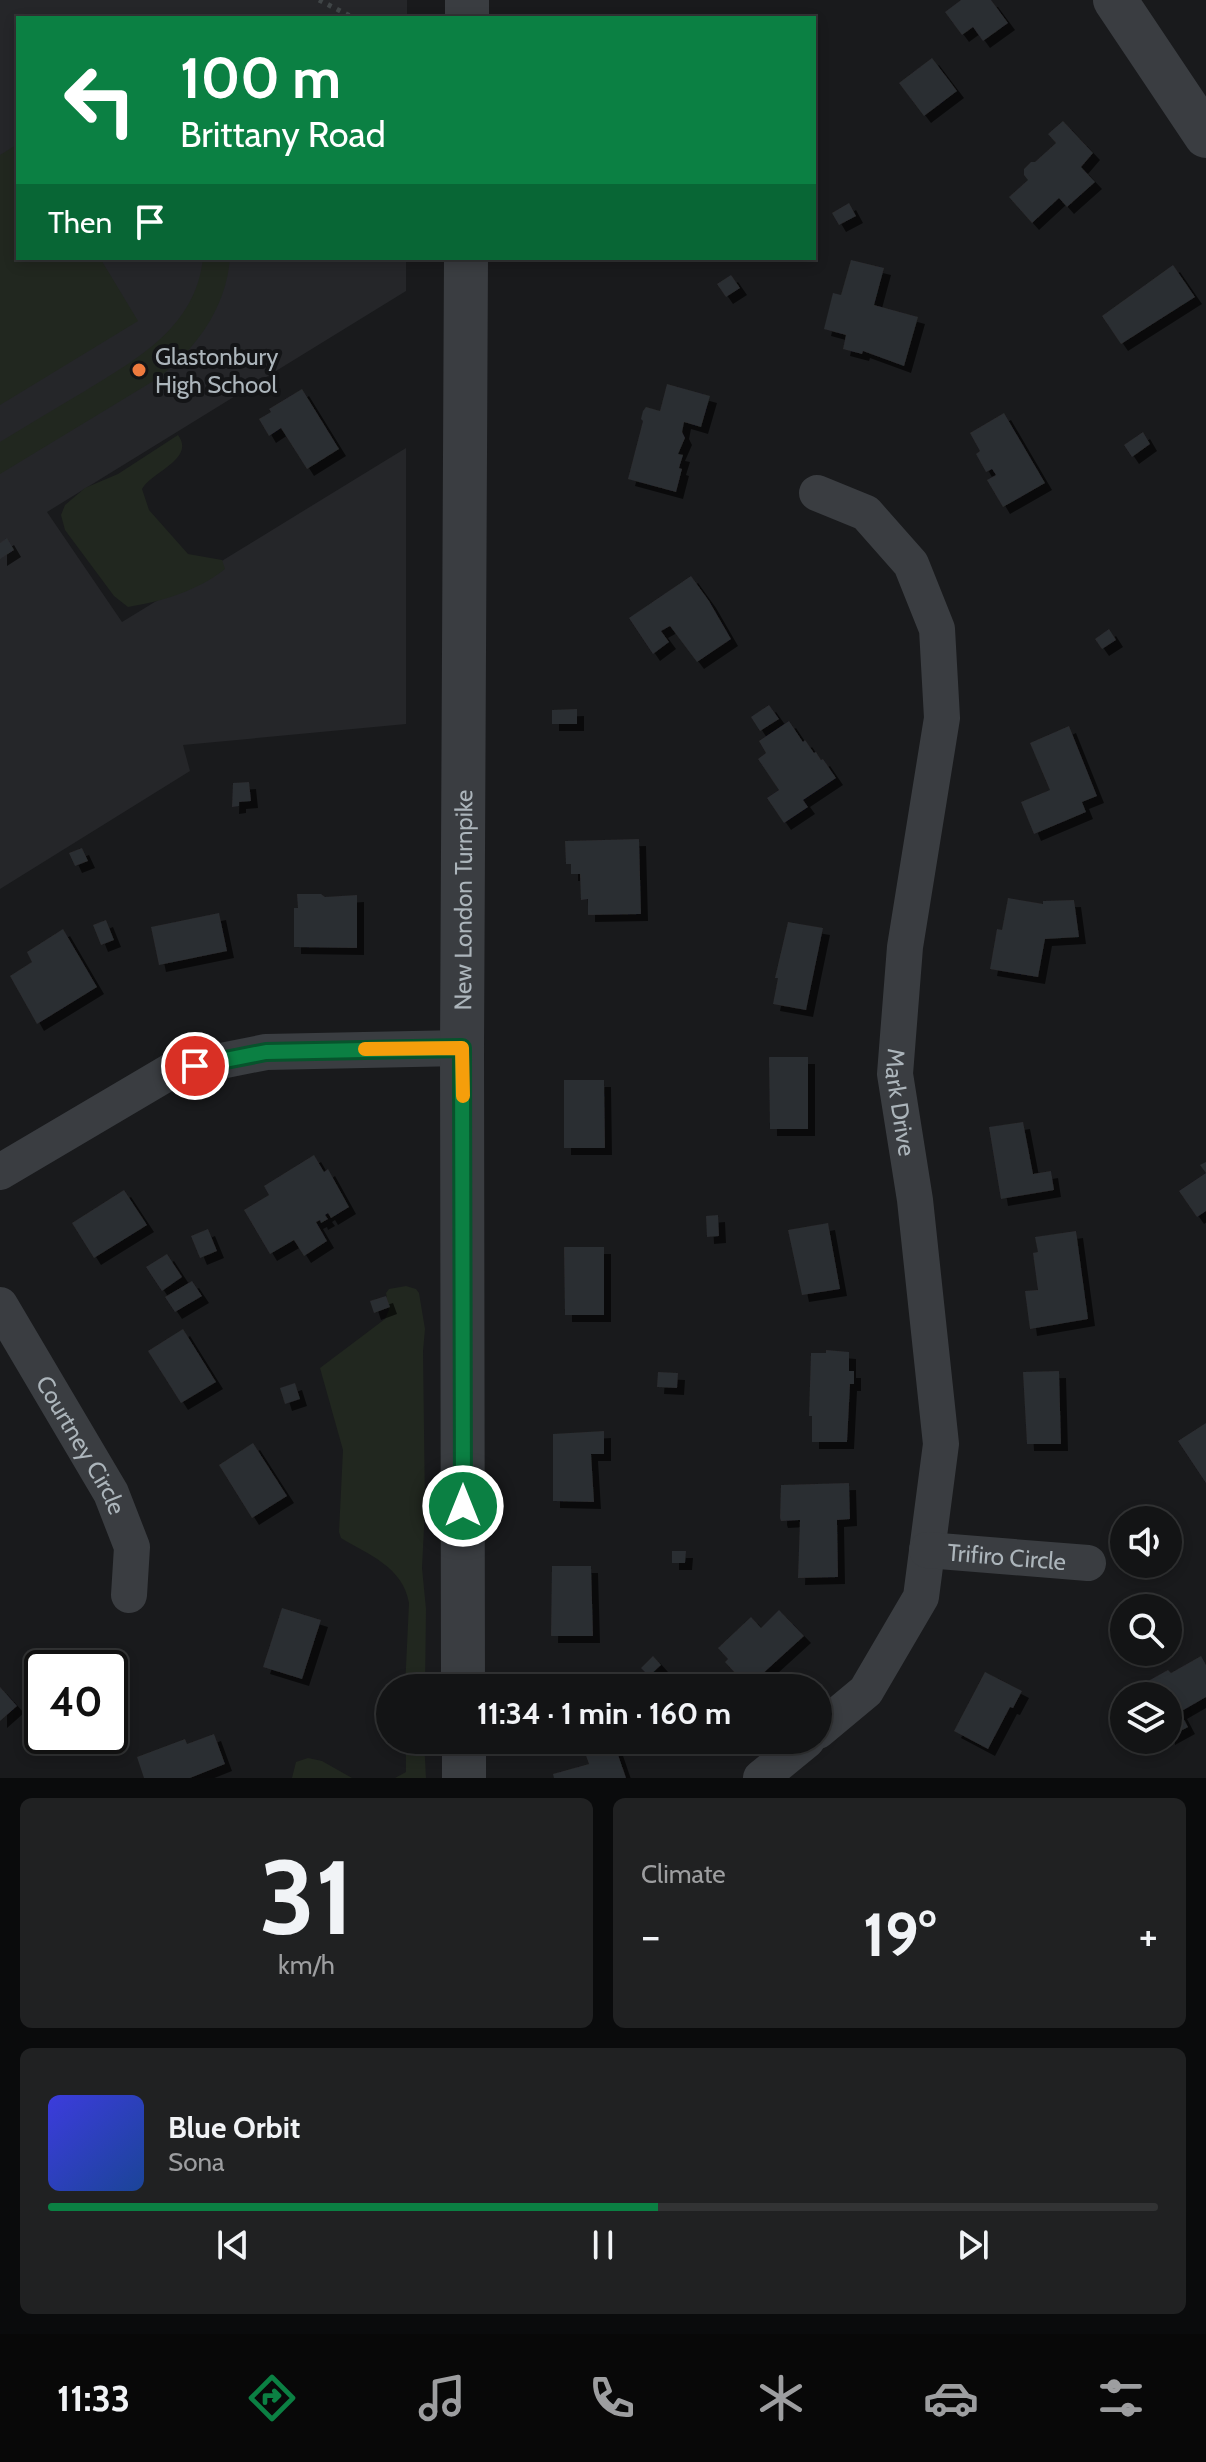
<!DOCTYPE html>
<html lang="en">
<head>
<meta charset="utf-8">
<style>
	:root { --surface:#131415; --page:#202122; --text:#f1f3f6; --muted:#9d9ea0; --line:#323334; --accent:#0b8043 }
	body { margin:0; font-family:Cabin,sans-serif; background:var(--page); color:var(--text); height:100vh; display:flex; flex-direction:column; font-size:30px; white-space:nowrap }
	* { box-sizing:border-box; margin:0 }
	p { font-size:26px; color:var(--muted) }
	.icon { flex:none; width:44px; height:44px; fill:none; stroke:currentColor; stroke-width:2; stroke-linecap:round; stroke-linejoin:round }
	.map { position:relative; height:1778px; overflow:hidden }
	.sheet { display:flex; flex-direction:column; gap:20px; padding:20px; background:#0a0b0c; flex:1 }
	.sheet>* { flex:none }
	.guide { position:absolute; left:16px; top:16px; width:800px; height:244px; border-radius:0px; box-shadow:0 4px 12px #0003,0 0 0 2px var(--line); background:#0b8043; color:#fff; overflow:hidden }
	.fabs { position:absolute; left:1110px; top:1506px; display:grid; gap:16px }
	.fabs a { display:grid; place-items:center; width:72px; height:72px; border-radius:50%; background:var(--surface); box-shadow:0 4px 12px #0003,0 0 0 2px var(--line); font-size:40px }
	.speed { position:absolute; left:24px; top:1650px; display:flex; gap:16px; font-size:40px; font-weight:700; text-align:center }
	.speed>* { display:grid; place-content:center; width:104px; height:104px; border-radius:50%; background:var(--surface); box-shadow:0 4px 12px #0003,0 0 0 2px var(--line); line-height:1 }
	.speed .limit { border:4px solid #111; border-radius:12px; background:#fff; color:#111 }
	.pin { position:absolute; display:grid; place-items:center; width:68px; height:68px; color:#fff; margin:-34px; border:4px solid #fff; border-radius:50%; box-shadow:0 2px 8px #0007 }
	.me { position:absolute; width:88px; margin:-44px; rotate:0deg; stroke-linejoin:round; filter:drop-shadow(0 0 6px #0008) }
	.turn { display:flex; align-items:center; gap:28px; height:168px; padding:0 32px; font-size:36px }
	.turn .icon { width:104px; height:104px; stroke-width:2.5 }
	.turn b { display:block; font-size:56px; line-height:68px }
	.then { display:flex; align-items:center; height:76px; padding:0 32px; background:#0003; gap:16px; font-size:30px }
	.big { font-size:60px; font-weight:700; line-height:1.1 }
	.sheet .card { flex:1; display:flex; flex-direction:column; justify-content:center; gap:12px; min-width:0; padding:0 28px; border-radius:12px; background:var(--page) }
	.sheet .dial { align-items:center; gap:0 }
	.dial b { font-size:104px; line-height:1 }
	.song { display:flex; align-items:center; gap:24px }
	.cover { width:96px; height:96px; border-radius:12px; background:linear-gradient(135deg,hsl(240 70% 55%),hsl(220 70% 35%)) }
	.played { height:8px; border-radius:4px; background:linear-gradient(90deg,var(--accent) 55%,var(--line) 55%) }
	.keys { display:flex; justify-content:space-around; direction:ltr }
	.heat { display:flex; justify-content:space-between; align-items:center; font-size:44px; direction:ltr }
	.sheet .tiles { flex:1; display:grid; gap:20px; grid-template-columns:1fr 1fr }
	.card:last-child { grid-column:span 2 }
	.trip { position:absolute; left:376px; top:1674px; width:456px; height:80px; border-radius:40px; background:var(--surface); box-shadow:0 4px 12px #0003,0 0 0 2px var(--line); font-weight:700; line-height:80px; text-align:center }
	.tab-bar { display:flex; height:128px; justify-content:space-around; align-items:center; background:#080808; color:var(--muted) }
	.tab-bar .icon { width:56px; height:56px }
	.tab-bar .selected { color:var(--accent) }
	.tab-bar b { font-size:36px; color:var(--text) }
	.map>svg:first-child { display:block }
</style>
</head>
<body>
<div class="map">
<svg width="1206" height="1778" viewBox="0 0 1206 1778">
	<defs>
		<filter id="shadow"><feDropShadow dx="7" dy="7" stdDeviation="0" flood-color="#0009"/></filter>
	</defs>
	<rect width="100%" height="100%" fill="#191a1c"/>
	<path fill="#252629" d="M0 0H407V18H18V258H406V291L47 512 122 622 406 448V724L183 745 190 771 0 889Z"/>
	<path fill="#21271f" d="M18 144V258H100L138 321 0 405V155Z
		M203 258H230C226 309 195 351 155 380L0 474V442C28 425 56 408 85 391 137 359 196 327 203 258Z
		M178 435C196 459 151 472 142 489L149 510 188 554 222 560 225 569C197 591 163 601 128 607L114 596 65 530 61 515 65 505 85 488 118 474Z
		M406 1286 416 1289 419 1293 425 1329 423 1351 425 1508 422 1568 426 1609 425 1688H405L409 1603C403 1567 369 1555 341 1538L339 1532 343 1450 320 1368 385 1319 389 1310 386 1293 389 1289Z
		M406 1740H424L426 1778H395L406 1772Z
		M308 1758 322 1761 352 1778H292L296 1762Z"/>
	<path fill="#2c2d30" filter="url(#shadow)" d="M961 0H991L1008 23 983 41 973 27 962 35 945 12Z
		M932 58 957 91 924 116 899 83Z
		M1063 121 1093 153 1081 167 1095 182 1067 207 1059 198 1032 223 1009 197 1028 180 1024 175V169L1031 162H1035L1056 143 1048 134Z
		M849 203 856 216 839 225 832 213Z
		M851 260 884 268 874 305 918 317 904 366 863 351 862 354 843 349 846 335 824 329 833 293 841 295Z
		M1173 265 1195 297 1121 344 1102 316Z
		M731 275 740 288 726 297 717 284Z
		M667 384 710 396 701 427 684 422 682 432 685 438 678 454 683 455 679 468 682 469 676 492 628 479 643 421 641 419 643 411 646 407 660 411Z
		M302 389 339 449 307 469 281 428 269 436 259 419 271 412 269 409Z
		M1004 413 1045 483 1003 507 987 480 996 475 992 469 986 472 976 454 980 451 970 433Z
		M1143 432 1150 444 1132 457 1124 445Z
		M7 538 14 550 0 559V543Z
		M691 576 709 601 731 639 697 662 670 626 661 631 669 642 653 654 629 618Z
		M1109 629 1116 640 1102 649 1095 639Z
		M769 705 779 719 760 731 751 717Z
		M577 709V724H552V710Z
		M789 721 803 742 805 740 814 753 816 752 821 760 823 759 836 778 803 800 808 807 784 823 767 798 779 790 758 759 766 753 759 741Z
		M1069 726 1097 796 1082 802 1086 812 1034 834 1021 802 1050 790 1030 743Z
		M249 782 251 801 239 802V806L232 807 233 783Z
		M639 839 641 914 588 915V899L581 900 580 874H571V864H566L565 841Z
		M82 848 88 861 75 866 69 853Z
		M297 894H321L325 897 357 895V948L294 947V908H298Z
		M1008 898 1043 904V901L1074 900 1079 937 1045 939 1038 977 990 969 997 929 1002 930Z
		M219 913 227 951 159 965 151 927Z
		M106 920 114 940 101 945 93 925Z
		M788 922 823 928 806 1010 773 1004 778 978H775Z
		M63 929 97 987 37 1024 10 976 32 962 27 952Z
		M769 1057H808V1129H770Z
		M564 1080H604L605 1148H564Z
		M1023 1122 1033 1174 1051 1171 1054 1190 1001 1199 989 1127Z
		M314 1155 324 1172 328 1169 349 1207 331 1218 328 1213 325 1215 328 1219 321 1223 320 1220 316 1222 327 1241 304 1256 294 1240 270 1254 244 1210 269 1195 264 1186Z
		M1206 1162V1211L1197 1217 1179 1191 1206 1173 1200 1165Z
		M124 1190 147 1225 94 1258 72 1223Z
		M718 1215 719 1236 707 1237 706 1216Z
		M828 1223 840 1289 802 1295 788 1230Z
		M208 1229 217 1251 200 1258 191 1236Z
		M1076 1231 1088 1319 1030 1329 1025 1291 1038 1290 1033 1253 1038 1252 1035 1237Z
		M564 1247H604V1315H565Z
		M167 1254 182 1277 162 1291 146 1267Z
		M192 1281 202 1296 175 1312 165 1297Z
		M386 1296 390 1307 374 1313 370 1301Z
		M183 1329 216 1382 181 1403 148 1351Z
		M826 1350 849 1352V1371H854V1384H850L847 1442H812V1416H809L811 1353H826Z
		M1059 1371 1061 1444H1027L1023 1372Z
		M658 1372 678 1373 677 1388 657 1387Z
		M295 1383 300 1399 285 1404 280 1388Z
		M1206 1423V1483L1178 1441Z
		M604 1431V1454H591L594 1502 553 1501V1434Z
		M253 1443 287 1496 252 1518 219 1465Z
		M849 1483 850 1519 837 1520 838 1577 798 1578 800 1520 781 1521 780 1518 781 1485Z
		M672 1551H686L685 1563H672Z
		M552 1566H591L593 1636H551Z
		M282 1608 321 1620 302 1679 263 1667Z
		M779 1610 804 1636 748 1687 725 1662 728 1659 718 1648 751 1617 761 1628Z
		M653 1656 661 1665 649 1676 641 1668Z
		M1201 1656 1206 1665V1697L1180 1712 1188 1727 1168 1738V1696H1124V1719L1114 1700 1168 1670 1171 1673Z
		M985 1672 1022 1691 1013 1708 1010 1707 988 1749 954 1731Z
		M0 1687 17 1706 0 1721Z
		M214 1734 225 1764 190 1778H144L137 1757 185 1739 187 1744Z
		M594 1740H613L626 1778H554L553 1774 589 1764 582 1744Z"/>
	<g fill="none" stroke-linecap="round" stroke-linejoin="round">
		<path stroke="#404547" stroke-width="5" stroke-dasharray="4 6" stroke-linecap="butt" d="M319 0 354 18"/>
		<g stroke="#3a3d41" stroke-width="36">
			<path id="s1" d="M817 493 866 513 911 564 937 629 942 718 905 947 895 1074 915 1200 941 1444 921 1597 866 1691 818 1731"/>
			<path d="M0 1172 171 1071 266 1052 462 1048"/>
			<path id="s2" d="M0 1305 111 1493 132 1547 129 1595"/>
			<path id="s3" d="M927 1550 1088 1563"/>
			<path d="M761 1778 807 1740"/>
		</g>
		<g stroke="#3a3d41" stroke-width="44">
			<path d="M1115 0 1206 136"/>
			<path d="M467 18V0"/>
			<path id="s4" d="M463 1688 462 1048 466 258"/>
			<path d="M464 1740V1778"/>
		</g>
	</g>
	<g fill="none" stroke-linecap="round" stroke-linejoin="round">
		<defs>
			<path id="route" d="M195 1066 266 1052 462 1048 463 1506"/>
		</defs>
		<use href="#route" stroke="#07532c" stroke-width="20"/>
		<use href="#route" stroke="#0b8043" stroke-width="14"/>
		<path stroke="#f59e0b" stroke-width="14" d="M365 1049 462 1048 463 1096"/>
	</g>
	<circle fill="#ef7b3e" stroke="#141517" stroke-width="3" cx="139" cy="370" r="8"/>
	<g text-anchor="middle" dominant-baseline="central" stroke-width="8" stroke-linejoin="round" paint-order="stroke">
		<g font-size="24" fill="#acb5bb" stroke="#141517" text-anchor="start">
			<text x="155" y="356">Glastonbury<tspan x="155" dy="28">High School</tspan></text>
		</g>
		<g font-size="24" fill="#acb5bb" stroke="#141517">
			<text stroke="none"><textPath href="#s4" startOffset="788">New London Turnpike</textPath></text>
			<text stroke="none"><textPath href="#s1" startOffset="668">Mark Drive</textPath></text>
			<text stroke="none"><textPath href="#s2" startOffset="162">Courtney Circle</textPath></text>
			<text stroke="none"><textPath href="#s3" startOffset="80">Trifiro Circle</textPath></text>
		</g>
	</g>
</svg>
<div class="fabs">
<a><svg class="icon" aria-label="sound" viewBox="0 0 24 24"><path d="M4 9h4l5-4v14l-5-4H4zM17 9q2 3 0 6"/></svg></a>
<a><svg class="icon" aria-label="search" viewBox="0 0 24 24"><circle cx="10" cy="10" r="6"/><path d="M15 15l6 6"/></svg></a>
<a><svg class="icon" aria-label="layers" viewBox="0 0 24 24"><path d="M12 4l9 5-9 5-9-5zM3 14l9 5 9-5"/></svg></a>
</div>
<div class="speed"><div class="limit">40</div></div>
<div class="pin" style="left:195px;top:1066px;background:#d93025"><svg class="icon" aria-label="arrive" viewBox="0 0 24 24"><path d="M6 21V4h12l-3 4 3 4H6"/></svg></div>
<svg class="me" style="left:463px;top:1506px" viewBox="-20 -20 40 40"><circle r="17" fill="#0b8043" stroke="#fff" stroke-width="3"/><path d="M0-11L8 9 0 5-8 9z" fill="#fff"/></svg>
<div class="trip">11:34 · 1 min · 160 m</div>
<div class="guide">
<div class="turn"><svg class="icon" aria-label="left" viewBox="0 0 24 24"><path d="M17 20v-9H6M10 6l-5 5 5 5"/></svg><div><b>100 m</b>Brittany Road</div></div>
<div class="then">Then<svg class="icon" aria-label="arrive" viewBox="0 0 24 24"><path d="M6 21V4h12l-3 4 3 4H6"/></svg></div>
</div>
</div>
<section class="sheet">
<div class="tiles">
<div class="card dial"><b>31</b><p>km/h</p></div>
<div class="card"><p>Climate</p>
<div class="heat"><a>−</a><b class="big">19°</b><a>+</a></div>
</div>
<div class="card">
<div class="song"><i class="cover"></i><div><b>Blue Orbit</b><p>Sona</p></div></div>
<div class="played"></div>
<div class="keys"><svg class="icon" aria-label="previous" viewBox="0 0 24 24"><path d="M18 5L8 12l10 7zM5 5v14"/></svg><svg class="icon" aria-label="pause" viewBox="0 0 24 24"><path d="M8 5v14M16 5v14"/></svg><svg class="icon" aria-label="next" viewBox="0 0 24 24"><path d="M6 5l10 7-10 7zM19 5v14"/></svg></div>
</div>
</div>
</section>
<nav class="tab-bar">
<b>11:33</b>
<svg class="icon selected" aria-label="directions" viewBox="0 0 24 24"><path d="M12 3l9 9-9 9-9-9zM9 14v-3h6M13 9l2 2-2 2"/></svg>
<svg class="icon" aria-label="music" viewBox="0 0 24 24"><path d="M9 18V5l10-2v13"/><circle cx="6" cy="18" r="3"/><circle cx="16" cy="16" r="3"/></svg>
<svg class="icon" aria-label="phone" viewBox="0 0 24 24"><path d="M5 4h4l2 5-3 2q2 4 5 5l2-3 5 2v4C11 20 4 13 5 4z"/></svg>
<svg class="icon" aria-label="climate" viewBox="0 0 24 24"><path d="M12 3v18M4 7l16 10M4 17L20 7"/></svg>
<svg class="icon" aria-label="car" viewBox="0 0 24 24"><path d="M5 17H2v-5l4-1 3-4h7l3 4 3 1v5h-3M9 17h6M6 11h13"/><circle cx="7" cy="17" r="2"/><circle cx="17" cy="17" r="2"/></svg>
<svg class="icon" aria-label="filters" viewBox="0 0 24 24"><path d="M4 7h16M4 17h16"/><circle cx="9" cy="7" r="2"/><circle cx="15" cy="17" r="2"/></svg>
</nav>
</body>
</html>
